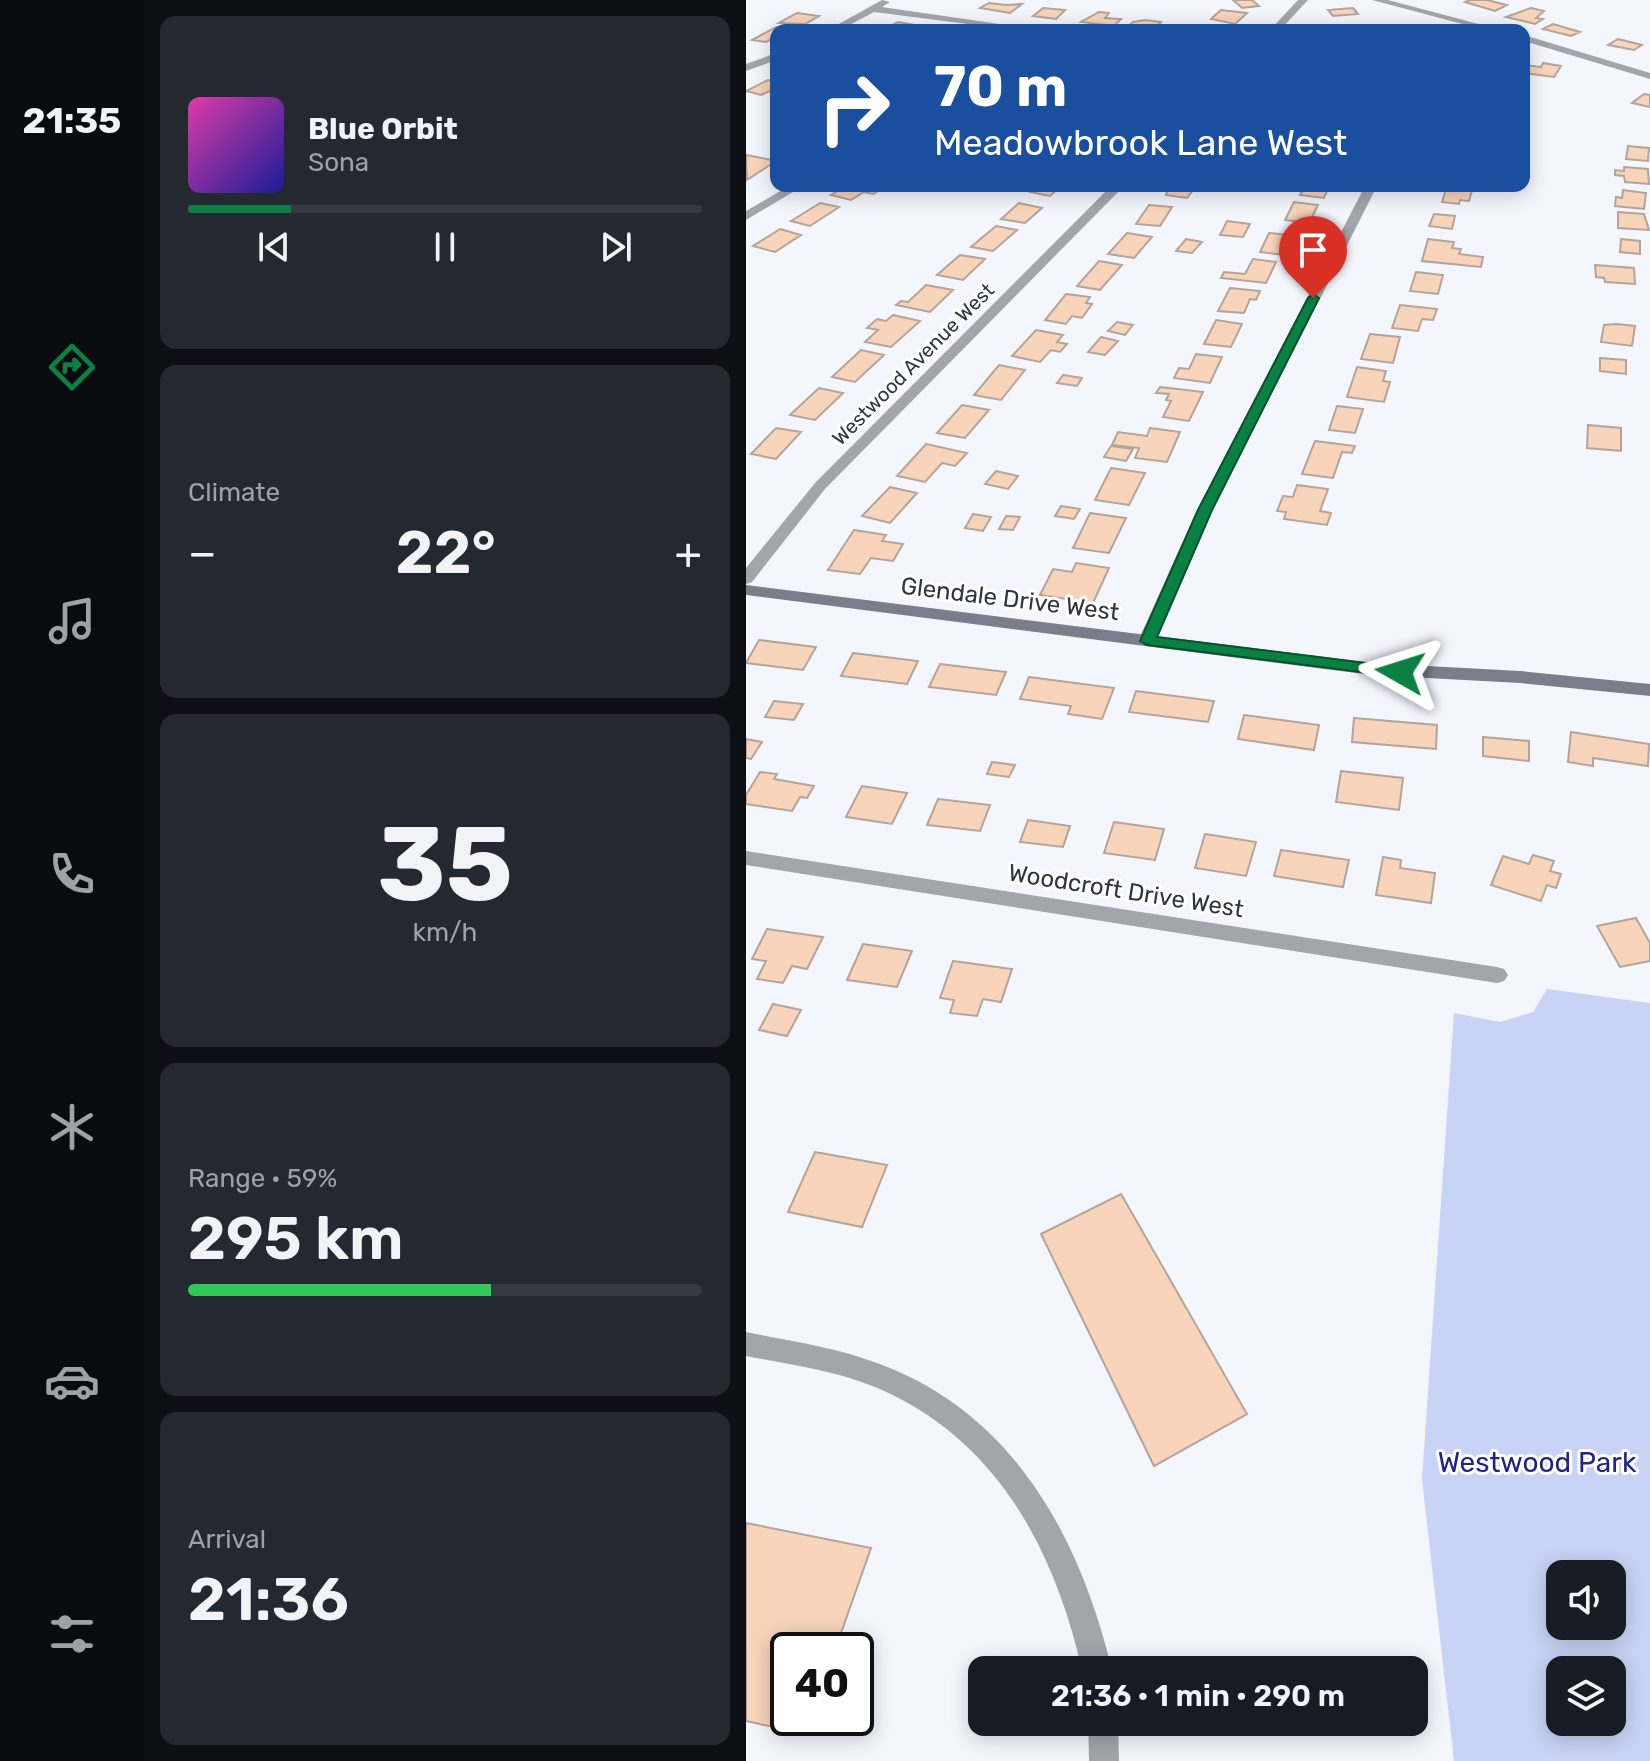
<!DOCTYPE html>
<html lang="en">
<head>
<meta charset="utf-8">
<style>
	:root { --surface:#171b24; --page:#242831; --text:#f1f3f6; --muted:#9ea1a6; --line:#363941; --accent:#0b8043 }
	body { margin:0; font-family:Rubik,sans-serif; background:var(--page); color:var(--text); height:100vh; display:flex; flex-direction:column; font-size:30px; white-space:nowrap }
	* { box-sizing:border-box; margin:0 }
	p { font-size:26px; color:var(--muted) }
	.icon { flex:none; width:44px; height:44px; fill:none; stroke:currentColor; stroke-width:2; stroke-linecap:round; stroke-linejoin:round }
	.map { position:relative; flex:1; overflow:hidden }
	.side { display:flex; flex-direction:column; gap:16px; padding:16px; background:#0d0f14; width:602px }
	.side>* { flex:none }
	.hud { position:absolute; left:24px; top:24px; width:760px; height:168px; border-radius:16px; box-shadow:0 4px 20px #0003; background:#1a4fa0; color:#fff; overflow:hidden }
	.buttons { position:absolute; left:800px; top:1560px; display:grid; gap:16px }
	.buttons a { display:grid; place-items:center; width:80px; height:80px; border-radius:16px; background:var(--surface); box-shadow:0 4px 20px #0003; font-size:40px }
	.speed { position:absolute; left:24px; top:1632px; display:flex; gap:16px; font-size:40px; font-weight:700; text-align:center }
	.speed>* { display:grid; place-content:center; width:104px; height:104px; border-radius:50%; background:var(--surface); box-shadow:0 4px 20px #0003; line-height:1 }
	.speed .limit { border:4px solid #111; border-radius:12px; background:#fff; color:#111 }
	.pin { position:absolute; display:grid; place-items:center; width:68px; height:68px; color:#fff; margin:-82px -34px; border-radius:50% 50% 50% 0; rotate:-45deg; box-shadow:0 0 8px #0007 }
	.pin .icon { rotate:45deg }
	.me { position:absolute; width:88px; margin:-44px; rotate:276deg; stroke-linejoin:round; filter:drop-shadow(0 0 6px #0008) }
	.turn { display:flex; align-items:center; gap:28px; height:168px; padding:0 32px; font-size:36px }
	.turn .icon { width:104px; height:104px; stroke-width:2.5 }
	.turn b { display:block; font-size:56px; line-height:68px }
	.big { font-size:60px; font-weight:600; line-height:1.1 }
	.side .widget { flex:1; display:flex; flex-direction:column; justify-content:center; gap:12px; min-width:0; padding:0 28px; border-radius:16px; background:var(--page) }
	.side .dial { align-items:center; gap:0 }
	.dial b { font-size:104px; line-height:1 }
	.song { display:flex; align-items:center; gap:24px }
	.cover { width:96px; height:96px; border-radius:12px; background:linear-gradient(135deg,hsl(320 70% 55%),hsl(240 70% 35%)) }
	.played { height:8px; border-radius:4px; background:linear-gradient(90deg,var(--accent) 20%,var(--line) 20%) }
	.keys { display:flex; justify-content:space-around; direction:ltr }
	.heat { display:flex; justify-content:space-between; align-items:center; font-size:44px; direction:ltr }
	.charge { height:12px; border-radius:6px; background:linear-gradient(90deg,#34c759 59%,var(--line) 0) }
	.trip { position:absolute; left:222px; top:1656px; width:460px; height:80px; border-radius:16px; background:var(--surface); box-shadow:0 4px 20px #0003; font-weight:600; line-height:80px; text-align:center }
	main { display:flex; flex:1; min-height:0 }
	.dock { display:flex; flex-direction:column; width:144px; justify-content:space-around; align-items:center; background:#090b0e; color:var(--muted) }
	.dock .icon { width:56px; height:56px }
	.dock .selected { color:var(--accent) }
	.dock b { font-size:36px; color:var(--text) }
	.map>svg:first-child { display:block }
</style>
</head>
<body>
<main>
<nav class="dock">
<b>21:35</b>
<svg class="icon selected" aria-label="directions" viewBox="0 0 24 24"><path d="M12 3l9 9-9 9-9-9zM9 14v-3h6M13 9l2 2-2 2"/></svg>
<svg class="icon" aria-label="music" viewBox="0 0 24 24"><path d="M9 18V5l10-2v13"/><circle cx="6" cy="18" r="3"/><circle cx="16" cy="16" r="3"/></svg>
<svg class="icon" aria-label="phone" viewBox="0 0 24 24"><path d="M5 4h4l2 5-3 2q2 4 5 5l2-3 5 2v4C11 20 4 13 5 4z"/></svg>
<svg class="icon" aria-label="climate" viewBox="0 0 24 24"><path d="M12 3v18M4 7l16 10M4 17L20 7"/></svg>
<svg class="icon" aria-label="car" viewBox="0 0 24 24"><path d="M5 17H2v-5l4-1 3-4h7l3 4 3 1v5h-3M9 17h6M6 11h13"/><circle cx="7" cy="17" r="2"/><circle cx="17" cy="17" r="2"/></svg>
<svg class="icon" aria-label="filters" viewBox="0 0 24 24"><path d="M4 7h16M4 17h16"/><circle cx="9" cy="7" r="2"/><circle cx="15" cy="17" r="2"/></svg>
</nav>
<section class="side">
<div class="widget">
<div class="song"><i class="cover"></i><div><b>Blue Orbit</b><p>Sona</p></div></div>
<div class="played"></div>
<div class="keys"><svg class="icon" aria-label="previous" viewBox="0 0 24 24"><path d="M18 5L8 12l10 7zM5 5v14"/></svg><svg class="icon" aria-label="pause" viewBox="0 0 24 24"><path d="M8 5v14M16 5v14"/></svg><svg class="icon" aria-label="next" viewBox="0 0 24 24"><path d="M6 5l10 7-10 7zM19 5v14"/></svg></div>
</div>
<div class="widget"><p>Climate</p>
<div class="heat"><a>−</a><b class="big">22°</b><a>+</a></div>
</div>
<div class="widget dial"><b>35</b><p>km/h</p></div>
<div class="widget"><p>Range · 59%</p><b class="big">295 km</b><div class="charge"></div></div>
<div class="widget"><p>Arrival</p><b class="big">21:36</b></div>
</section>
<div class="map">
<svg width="904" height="1761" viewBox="0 0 904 1761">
	<rect width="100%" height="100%" fill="#f4f6fd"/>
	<path fill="#c9d3f5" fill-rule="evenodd" d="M801 989 904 1003V1761H708L676 1479 708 1013 754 1022 787 1012ZM814 1574H866V1626H814ZM814 1670H866V1722H814Z"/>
	<path fill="#f7d4ba" stroke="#b4a499" stroke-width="2" d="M487 0H506L513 6 496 8Z
		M724 0H741L761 5 749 11 719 2Z
		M243 3 260 5 276 4 264 13 234 8Z
		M297 8 319 10 310 19 287 16Z
		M607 8 612 14 587 16 582 10Z
		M785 8 798 11 790 18 797 19 789 24 760 17Z
		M475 10 501 13 489 24 465 19Z
		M353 12 363 13 359 18 375 19 368 26 335 22Z
		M51 13 73 16 59 24 33 23Z
		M399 20 415 22 411 26 420 27 416 30 380 28 387 22Z
		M152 22 169 25 160 30H137Z
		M807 24 834 32 825 36 797 29Z
		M30 27 44 30H30V37L20 42 6 40Z
		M872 39 896 45 888 50 862 45Z
		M797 63 815 66 808 77 778 73V65L795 67Z
		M22 80 30 82V88L15 95 0 91Z
		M898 94 904 95V107L886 103Z
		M882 146 903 148 902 161 880 159Z
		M0 155H1L30 161 1 180Z
		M878 167 902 169 903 184 879 182 878 176 869 175V170L878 171Z
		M101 186H128L126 188 134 190 127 194 118 192 105 200 85 195Z
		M291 186H315L304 196 284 192Z
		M423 186H450L441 198 420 195Z
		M559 186H583L578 198 554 195Z
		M701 186 727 187 723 201 714 200 713 204 696 202Z
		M877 190 900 193 898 209 869 206 870 197 876 198Z
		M548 202 572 205 563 223 539 220Z
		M74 203 93 207 64 226 45 221Z
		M273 203 296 208 279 223 255 219Z
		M403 205 426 207 414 226 390 224Z
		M872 212 898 214 903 230 872 228Z
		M688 214 709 216 706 229 683 226Z
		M481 221 504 224 497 237 474 235Z
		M250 226 271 230 247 251 225 247Z
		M34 229 55 235 29 252 7 246Z
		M381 233 406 237 388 258 362 254Z
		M523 233 551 236 538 255 514 252Z
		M440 239 456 242 446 253 430 251Z
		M682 239 708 242 706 248 715 249 713 254 737 257 735 267 676 261Z
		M875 239 894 241V254L874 252Z
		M214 255 239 259 217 280 191 275Z
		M507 259 530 262 520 283 475 278 478 272 499 274Z
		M353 261 376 265 354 290 331 286Z
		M849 265 888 268 889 284 859 282 858 278 850 277Z
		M670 272 697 275 692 294 664 291Z
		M180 285 207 290 184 312 150 305 155 301 162 302Z
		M484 288 514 291 510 300 504 299 498 313 472 311Z
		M320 294 344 297 340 303 346 304 336 318 326 316 320 324 299 320Z
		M654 305 691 309 687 320 676 319 672 331 646 328Z
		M147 315 174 321 145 347 119 342 132 330 121 328 131 319 140 321Z
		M470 320 496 324 485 347 458 344Z
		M371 322 387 325 379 335 362 331Z
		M870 324 889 326 886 346 855 342 858 325Z
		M290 330 317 335 311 342 321 344 314 352 305 350 294 362 266 356Z
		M624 334 654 337 647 363 615 359Z
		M355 337 372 341 359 355 342 352Z
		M115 350 138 355 109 382 86 377Z
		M450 354 476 357 464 383 428 378 433 368 443 369Z
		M854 358 880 360V374L854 371Z
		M253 365 279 370 255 400 228 395Z
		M611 367 640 371 637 381 644 382 638 402 601 397Z
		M317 375 336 378 331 386 311 383Z
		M414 387 457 392 443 421 417 417 425 401 420 400 423 394 410 393Z
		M73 388 97 393 69 420 44 415Z
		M216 405 243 410 219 438 191 433Z
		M591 406 617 409 609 433 583 430Z
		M842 425 875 428V451L841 448Z
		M30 428 55 432 30 459 5 454Z
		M404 428 434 432 421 462 389 458 393 448 366 445 372 432 401 436Z
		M569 441 609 446 606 453 596 452 587 478 556 474Z
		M180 444 221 453 209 466 196 463 179 482 151 476Z
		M365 446 387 449 380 461 358 457Z
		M365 468 399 473 383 505 349 500Z
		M250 471 272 476 262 489 239 484Z
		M551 485 582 489 574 511 585 513 581 525 538 519 540 512 531 511 537 496 547 497Z
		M144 487 171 493 144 523 116 516Z
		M315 506 334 509 328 519 309 516Z
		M344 513 380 518 363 553 327 548Z
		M227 514 245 517 237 531 219 528Z
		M260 516 274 517 267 530 253 529Z
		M108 530 140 535 136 541 157 544 147 561 125 558 114 574 82 570Z
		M330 563 363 568 347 603 294 595 307 569 326 572Z
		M13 640 70 647 57 670 0 663Z
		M107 653 172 661 161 684 95 676Z
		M194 664 260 672 250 695 183 687Z
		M283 677 368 688 356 719 322 714 325 706 274 699Z
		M390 691 468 701 462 722 383 712Z
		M28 701 57 704 48 720 19 717Z
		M498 715 573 725 568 750 492 739Z
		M608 718 691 725 690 749 606 742Z
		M825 732 903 744 902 766 847 758V766L822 762Z
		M737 737 783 741V761L737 756Z
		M0 739 16 742 5 759 0 758Z
		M246 762 269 765 263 777 241 774Z
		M595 771 657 778 653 810 590 802Z
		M14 772 31 774 28 779 68 786 61 798 54 797 46 811 0 804V795Z
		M116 786 161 793 146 824 100 817Z
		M192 799 244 805 234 831 181 825Z
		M282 820 324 826 317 847 274 842Z
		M368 822 418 829 409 860 358 853Z
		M459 834 510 842 500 876 449 868Z
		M535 850 603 860 597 887 528 876Z
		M787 855 808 861 804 871 815 874 810 888 801 885 795 901 745 885 757 856 783 864Z
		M637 857 655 860 654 868 689 873 685 903 630 895Z
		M890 918 904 943V961L874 967 851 926Z
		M21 929 77 937 61 969 46 966 37 983 11 979 20 961 6 959Z
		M117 944 166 951 151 987 101 980Z
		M207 961 266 969 255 1002 237 999 231 1016 204 1013 208 1000 194 998Z
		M27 1004 55 1010 41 1036 13 1030Z
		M69 1152 141 1165 116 1227 42 1212Z
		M375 1194 501 1414 408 1466 295 1234Z
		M0 1523 125 1548 89 1650H42V1718H66L60 1734 0 1721Z"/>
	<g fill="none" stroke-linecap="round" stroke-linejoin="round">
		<path fill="#a3a5ac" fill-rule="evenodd" d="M136 0 144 2 136 7 295 30H268L128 12 94 30H82Z
			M552 0H562L534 30H524Z
			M626 0H642L755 30H739Z
			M778 35 904 73V79L778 41Z
			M30 53V60L0 71V64Z
			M43 186H57L0 220V211Z
			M365 186H378L79 489 6 582 0 584V568L69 483Z
			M619 186H631L467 510 410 641 407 645H395L392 641 451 510Z
			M0 851 751 967 758 969 762 975 758 981 751 983 0 865Z
			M0 1332C44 1341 89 1347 131 1363 267 1412 334 1537 366 1670H336C308 1547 248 1434 124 1385 85 1370 41 1364 0 1356Z
			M342 1722H372L373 1761H343Z"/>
		<path fill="#7b7e89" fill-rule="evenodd" d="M0 585 626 663 774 671 904 684V696L774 683 626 675 0 595Z"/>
	</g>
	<path fill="#0b8043" stroke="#07532c" stroke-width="2" d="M567 294 573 298 466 510 411 637 660 668 662 672 654 677 401 645 394 641 452 510 562 298Z"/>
	<g text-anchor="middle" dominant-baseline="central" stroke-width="6" stroke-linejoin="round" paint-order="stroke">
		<g font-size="20" fill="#34353c" stroke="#fff">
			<text transform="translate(167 364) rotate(-45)">Westwood Avenue West</text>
		</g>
		<g font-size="24" fill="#34353c" stroke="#fff">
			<text transform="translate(264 599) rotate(7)">Glendale Drive West</text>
			<text transform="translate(380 891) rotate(9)">Woodcroft Drive West</text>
		</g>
		<g font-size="28" fill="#222387" stroke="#fff">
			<text x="791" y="1462">Westwood Park</text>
		</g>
	</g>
</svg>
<div class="buttons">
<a><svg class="icon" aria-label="sound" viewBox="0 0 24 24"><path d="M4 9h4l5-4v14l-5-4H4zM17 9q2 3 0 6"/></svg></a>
<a><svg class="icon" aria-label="layers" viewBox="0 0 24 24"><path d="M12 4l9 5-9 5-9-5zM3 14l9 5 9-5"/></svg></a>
</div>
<div class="speed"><div class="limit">40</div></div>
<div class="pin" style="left:567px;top:298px;background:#d93025"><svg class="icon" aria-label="arrive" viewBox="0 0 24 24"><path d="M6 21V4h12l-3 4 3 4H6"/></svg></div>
<svg class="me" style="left:654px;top:672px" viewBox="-20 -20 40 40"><path d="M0-17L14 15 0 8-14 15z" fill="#0b8043" stroke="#fff" stroke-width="4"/></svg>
<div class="trip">21:36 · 1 min · 290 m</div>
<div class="hud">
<div class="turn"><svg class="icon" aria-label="right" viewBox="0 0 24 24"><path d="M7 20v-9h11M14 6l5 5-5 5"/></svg><div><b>70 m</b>Meadowbrook Lane West</div></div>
</div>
</div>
</main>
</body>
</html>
